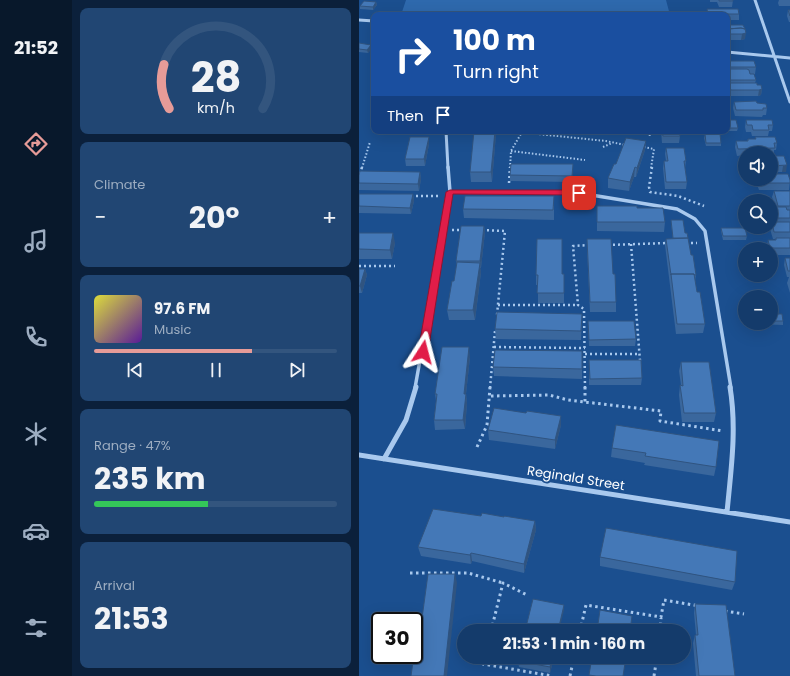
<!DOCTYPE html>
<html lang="en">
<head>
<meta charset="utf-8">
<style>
	:root { --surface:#143b6b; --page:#214673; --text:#f1f3f6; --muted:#9dadc1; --line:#33557e; --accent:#e69b98 }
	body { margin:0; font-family:Poppins,sans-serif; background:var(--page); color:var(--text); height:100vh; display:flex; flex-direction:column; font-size:15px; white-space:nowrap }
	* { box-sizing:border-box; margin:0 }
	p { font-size:13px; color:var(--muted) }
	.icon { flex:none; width:22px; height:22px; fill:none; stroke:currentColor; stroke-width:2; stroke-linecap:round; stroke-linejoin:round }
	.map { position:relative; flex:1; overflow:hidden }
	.sheet { display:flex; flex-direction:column; gap:8px; padding:8px; background:#0b203b; width:287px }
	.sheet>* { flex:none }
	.top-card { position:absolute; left:12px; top:12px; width:359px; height:122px; border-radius:8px; box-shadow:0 4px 16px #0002,0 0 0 1px var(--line); background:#1a4fa0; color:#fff; overflow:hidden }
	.buttons { position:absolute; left:379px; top:146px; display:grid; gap:8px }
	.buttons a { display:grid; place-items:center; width:40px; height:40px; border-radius:50%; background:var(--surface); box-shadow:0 4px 16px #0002,0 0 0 1px var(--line); font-size:20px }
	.speed { position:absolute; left:12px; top:612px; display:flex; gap:8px; font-size:20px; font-weight:700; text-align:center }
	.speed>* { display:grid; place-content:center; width:52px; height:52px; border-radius:50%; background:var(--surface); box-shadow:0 4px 16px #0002,0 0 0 1px var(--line); line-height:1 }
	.speed .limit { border:2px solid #111; border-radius:6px; background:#fff; color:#111 }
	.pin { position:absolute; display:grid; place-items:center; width:34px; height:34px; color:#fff; margin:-17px; border-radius:8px; box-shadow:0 2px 6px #0006 }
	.me { position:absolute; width:44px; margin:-22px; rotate:9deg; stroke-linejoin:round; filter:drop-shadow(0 0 3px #0008) }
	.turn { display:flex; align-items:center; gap:14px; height:84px; padding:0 16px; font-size:18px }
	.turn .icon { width:52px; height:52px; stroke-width:2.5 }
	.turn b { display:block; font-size:28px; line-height:34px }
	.then { display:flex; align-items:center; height:38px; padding:0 16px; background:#0003; gap:8px; font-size:15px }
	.big { font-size:30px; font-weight:700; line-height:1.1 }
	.sheet .widget { flex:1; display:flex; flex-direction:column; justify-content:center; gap:6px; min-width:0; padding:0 14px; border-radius:8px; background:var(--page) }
	.sheet .dial { align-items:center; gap:0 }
	.dial svg { height:104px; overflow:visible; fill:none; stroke:var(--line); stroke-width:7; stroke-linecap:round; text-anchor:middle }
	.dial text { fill:var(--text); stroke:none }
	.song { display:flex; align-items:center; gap:12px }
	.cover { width:48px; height:48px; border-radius:6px; background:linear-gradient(135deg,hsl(60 70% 55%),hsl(270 70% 35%)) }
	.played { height:4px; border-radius:2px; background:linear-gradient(90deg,var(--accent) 65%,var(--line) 65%) }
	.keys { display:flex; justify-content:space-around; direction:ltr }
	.heat { display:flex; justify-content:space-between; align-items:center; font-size:22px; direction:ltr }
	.charge { height:6px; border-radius:3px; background:linear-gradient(90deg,#34c759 47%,var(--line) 0) }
	.trip { position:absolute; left:98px; top:624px; width:234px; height:40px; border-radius:20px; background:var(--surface); box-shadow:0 4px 16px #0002,0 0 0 1px var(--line); font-weight:700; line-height:40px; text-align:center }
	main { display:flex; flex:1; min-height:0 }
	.menu { display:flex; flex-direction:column; width:72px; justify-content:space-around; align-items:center; background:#08182b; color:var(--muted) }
	.menu .icon { width:28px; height:28px }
	.menu .selected { color:var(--accent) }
	.menu b { font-size:18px; color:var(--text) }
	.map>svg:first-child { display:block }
</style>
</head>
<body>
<main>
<nav class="menu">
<b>21:52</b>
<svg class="icon selected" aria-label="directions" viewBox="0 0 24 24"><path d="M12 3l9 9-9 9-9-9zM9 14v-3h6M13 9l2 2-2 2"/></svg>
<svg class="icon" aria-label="music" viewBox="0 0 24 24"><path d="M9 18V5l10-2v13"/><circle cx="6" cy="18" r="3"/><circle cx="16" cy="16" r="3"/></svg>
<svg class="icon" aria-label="phone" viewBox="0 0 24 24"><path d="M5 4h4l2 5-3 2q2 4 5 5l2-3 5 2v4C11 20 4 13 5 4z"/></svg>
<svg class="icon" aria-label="climate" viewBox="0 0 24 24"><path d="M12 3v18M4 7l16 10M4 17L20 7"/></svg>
<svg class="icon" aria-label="car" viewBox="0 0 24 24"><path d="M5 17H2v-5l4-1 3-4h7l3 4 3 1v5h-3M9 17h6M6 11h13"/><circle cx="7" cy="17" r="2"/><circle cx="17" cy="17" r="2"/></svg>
<svg class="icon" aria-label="filters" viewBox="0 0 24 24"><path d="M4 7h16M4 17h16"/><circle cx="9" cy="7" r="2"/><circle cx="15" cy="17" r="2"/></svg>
</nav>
<section class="sheet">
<div class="widget dial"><svg viewBox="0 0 100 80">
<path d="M14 69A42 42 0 1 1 86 69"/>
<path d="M14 69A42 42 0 0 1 10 35" stroke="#e69b98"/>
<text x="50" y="56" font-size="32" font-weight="700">28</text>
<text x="50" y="72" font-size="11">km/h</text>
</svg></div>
<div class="widget"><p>Climate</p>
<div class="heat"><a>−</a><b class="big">20°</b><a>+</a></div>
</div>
<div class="widget">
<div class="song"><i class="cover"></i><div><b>97.6 FM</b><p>Music</p></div></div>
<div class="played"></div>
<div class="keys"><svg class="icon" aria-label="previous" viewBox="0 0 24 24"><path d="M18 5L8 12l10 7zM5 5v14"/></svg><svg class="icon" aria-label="pause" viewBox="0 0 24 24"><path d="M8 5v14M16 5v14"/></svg><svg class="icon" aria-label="next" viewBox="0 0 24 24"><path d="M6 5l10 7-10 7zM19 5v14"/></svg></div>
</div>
<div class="widget"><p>Range · 47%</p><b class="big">235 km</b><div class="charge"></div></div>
<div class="widget"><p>Arrival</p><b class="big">21:53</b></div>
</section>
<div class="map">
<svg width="431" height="676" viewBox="0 0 431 676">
	<rect width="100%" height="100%" fill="#1b4f8f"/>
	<path fill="#2e69ad" d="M47 0H307L311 15H42Z"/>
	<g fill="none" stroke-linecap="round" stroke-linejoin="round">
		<path stroke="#a9c9ee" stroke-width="2" stroke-dasharray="1.5 2" stroke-linecap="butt" d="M14 122 15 120
			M149 131 247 141 266 145
			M229 131H235
			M290 131 291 137
			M244 147 253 143
			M285 147 295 149 292 168
			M152 151 226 160
			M3 168 11 142
			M151 168 152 151 163 132"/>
		<path stroke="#a9c9ee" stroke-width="2.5" stroke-dasharray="2 3" stroke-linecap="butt" d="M293 167 290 187 291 192 319 196 345 206
			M0 179 3 167
			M150 183 151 167
			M52 196H80
			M93 230H104
			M123 230 146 231 138 315
			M327 243H338
			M272 244 281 361
			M249 245 308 243
			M0 266H36
			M139 305H219
			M135 347 226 348
			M226 354H281
			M131 388 136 331
			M226 388 225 309 219 305 214 246 230 245"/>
		<path stroke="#a9c9ee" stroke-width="3" stroke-dasharray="2.5 3.5" stroke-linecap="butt" d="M226 387V402
			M132 396 190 395 209 400 302 411 301 421 364 431
			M118 447 128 425 131 387
			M51 573H109L144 583
			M366 611 385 614
			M132 631 144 583 168 595
			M221 631 227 605 302 617 305 600 340 606
			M301 631 302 618
			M126 657 124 664 193 676
			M211 676 215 657
			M295 676 298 657"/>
		<path stroke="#a9c9ee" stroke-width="3" d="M396 0 431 102
			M0 20 15 21
			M368 52 431 58
			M87 131 89 168"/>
		<path stroke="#a9c9ee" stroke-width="3.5" d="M91 192 220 193 318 209 336 219 346 231 372 388
			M56 388 91 192 89 167"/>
		<path stroke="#a9c9ee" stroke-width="5" d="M0 455 431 522
			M25 459 47 420 57 387
			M368 512C372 470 378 429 371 387"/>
	</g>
	<path fill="#3a679d" d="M351 0H374L373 7H360L358 2H351Z
		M420 0H431V6H420L419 3Z
		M17 2 18 5 14 10 1 9V6Z
		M348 9 380 14V20H368V15H348Z
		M429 10H431V22H430L428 16Z
		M368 25H384L386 39 382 40H368Z
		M0 43 13 48 9 53 0 52Z
		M368 61 397 67 396 74H391L397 80 396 83 403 89 402 95 399 96H371L368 91Z
		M375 102 398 103 408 108 407 115H404L403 117 376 116 374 108Z
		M368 120 379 128 378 131H368Z
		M387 120 414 125 413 131H410L409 136H393L392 132H387L386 127Z
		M258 131H276V135H259Z
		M302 131H320L321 136 320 143H303Z
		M137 134 133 182H112L111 172Z
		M346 134 362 143V146H347L345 138Z
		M70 137V144L66 166H47L46 159Z
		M396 137 418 143 417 150H415V154H412V153H386V155L378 156 376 147 377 141H388L389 139H396Z
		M287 141 286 150 277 177H275L270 191 249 188V178L257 164Z
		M307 148 327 161 326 168 328 182 327 189H306L304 168 305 161H307L306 154Z
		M384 156H386V172H385L383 163Z
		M412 156H425L427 172H412Z
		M214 164 213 182 151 181V175Z
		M61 172 62 179 60 191 0 190V175Z
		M398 179 431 180 430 190H400L397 181Z
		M415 191H431V255H412V249H408V247L409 240H416V239H414L411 229 412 227V207H416L413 197Z
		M0 194H54L55 201 52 214 0 213Z
		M195 206V220L105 218 104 209Z
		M238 206 278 208 306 222 305 232 238 231Z
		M384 207H386V224H385L383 214Z
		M312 220 326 233H328L332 255 337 275 336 281 338 292 346 324 344 333 317 334 306 245 307 239H314L312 223Z
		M125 226 126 232 122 268H121L122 272 116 320H90L88 310 95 281 98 265 97 261Z
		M362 228 388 236 387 240H364L362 231Z
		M0 233 36 243 33 259H0Z
		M228 239 254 274 257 302V312H231L228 248Z
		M426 258H431V293L428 283 430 277H428L425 265Z
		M0 269H6L8 275 3 293H0Z
		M205 274V303H179V285H177V275Z
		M223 314 222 340 137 339 136 329Z
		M412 314 424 321V325L392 324 390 323H412Z
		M229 321 277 339 276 346H230Z
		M223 351V379L135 376 134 367Z
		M111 357 107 394 108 403 106 429 76 430 75 420 77 401 76 394Z
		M230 360 283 378 282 385H230Z
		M322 362 357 413 355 422H323L320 395 321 385H322L320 371Z
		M167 413 202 416V425L196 449 130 440 129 430Z
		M257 425 357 467 355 476 285 465 286 463 252 457 253 448Z
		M122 516 145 517 176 521 177 530 165 573 113 561 112 564 62 556 59 547Z
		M241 557 376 582 373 590 241 566Z
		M336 604 376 676H337L334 643 336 635H337L335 613Z
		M195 657 191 673 160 667 159 661Z"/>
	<path fill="#305480" d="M17 2 18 5 14 10V7Z
		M387 33 386 39 382 40 383 34Z
		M12 45 13 48 9 53 8 50Z
		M403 89 402 95 399 96 400 90Z
		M136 131H137V134L133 182 132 172Z
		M70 137V144L66 166 65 159Z
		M287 141 286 150 277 177 278 168Z
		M428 165 427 172H423L424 166Z
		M276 167 275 177 270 191 271 182Z
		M61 172 62 179 60 191 59 184Z
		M54 194 55 201 52 214 51 208Z
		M125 226 126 232 122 268 121 261Z
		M34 233 36 243 33 259 31 250Z
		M121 263 122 272 116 320 114 310Z
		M6 269 8 275 3 293 1 286Z
		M110 347 111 357 106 403 105 394Z
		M107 394 108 403 106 429 104 420Z
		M202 416V425L196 449V440Z
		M176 521 177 530 165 573V564Z
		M112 553 113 561 112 564 111 555Z
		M96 574 98 583 88 676H85Z
		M205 605V610L200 631H199Z
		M193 657H195L191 673V667Z"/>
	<path fill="#4478b7" stroke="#305480" d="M360 0H374V1H360Z
		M5 1 17 2 14 7 1 6Z
		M348 9H379L380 14H349Z
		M429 10H431V16Z
		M368 25H384L386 29 382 28 368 29Z
		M382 28 386 29 387 33 383 34H368V29Z
		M0 43 12 45 8 50 0 49Z
		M368 61H395L397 67H368Z
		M368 69H388L390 70 391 74H395L397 80H368Z
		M368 83H398V85H402L403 89 400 90H372Z
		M397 101 398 103 407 104 408 108H404V110H377L375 102Z
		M368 120H377L379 128H368Z
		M387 120H413L414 125H409L410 130H394L393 125H388Z
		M115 131H136L132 172H111Z
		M303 131H320L321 136H304Z
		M346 134H361L362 143H347Z
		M51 137H70L65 159H46Z
		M396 137H416L418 143H415L416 148 379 149 377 141H389V139H397Z
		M267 138 287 141 278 168 276 167 271 182 249 178 255 164H257Z
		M307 148H325L327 161H325L328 182H307L305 161H309Z
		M384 156H386V165Z
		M412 156H425L428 165 412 166Z
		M152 164H214L213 176 151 175Z
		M1 171 61 172 59 184 0 183V175Z
		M412 174H429L431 180V183H401L400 179H412Z
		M415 191H431V206H419Z
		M0 194H54L51 208 0 206Z
		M106 196H195L194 210 104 209Z
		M238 206H278V208H304L306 222H238Z
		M384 207H386V215Z
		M412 207H427L428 210H431V218H412Z
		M312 220H324L326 233H328L329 238H314Z
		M413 222H431V232H415Z
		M102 226H125L121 261H97Z
		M362 228H386L388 236H364Z
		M0 233H34L31 250 0 249Z
		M329 238 332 255H334L337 275H335V274H312V275L307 239Z
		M417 238H431V248H411L409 240H417Z
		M178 239H203V274H205V293H178L179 275H177Z
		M228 239H252L254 274H256L257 302H231Z
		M426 258H431V271H429Z
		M98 262 121 263 114 310H88L93 281H95Z
		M0 269H6L1 286H0Z
		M312 274H335L338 292H341L346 324H318Z
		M138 312 223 314 222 331 136 329Z
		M412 314H423L424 321H412Z
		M229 321H275L277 339 230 340Z
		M83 347H110L105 394H107L104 420H75L78 394H76Z
		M136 350 223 351V369L134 367Z
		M230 360H282L283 378 231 379Z
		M322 362H350L357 413H325L321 385 324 386Z
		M135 408 167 413 168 411 202 416 196 440 129 430Z
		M257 425 360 441 357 467 286 456 287 453 253 448Z
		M74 509 122 516 123 513 145 517V516L176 521 165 564 112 553 111 555 59 547Z
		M247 528 378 551 376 582 241 557Z
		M69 574H96L85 676H52L58 633H61Z
		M174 599 205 605 199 631H166Z
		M336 604 367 605 376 676H340L336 635H339Z
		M241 610 273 616 271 631H238Z
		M160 657H193L191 667 159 661Z
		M233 657H267L264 676H237L230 675Z"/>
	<path fill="#e11d48" stroke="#92132f" d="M91 190H220L224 193 220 195 94 194 69 352 64 355 59 352 87 192Z"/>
	<g text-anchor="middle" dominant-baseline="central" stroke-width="4" stroke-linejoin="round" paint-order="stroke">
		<g font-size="13" fill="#fff" stroke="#1b4f8f">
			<text transform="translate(217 478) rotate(9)">Reginald Street</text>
		</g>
	</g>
</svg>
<div class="buttons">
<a><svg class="icon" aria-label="sound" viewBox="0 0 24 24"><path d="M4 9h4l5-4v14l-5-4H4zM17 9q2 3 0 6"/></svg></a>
<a><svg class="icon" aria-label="search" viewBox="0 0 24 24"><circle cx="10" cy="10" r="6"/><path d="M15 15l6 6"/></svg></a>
<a>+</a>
<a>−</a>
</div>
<div class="speed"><div class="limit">30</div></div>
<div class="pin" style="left:220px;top:193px;background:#d93025"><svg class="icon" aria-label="arrive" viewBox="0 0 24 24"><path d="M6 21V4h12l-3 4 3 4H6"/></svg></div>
<svg class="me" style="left:64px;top:352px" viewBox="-20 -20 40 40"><path d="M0-17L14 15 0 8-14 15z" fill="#e11d48" stroke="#fff" stroke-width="4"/></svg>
<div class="trip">21:53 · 1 min · 160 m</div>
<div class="top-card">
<div class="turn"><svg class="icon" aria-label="right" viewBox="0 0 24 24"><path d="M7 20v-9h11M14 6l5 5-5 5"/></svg><div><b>100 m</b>Turn right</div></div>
<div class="then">Then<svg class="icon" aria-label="arrive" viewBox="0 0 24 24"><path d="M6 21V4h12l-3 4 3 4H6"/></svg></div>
</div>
</div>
</main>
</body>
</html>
